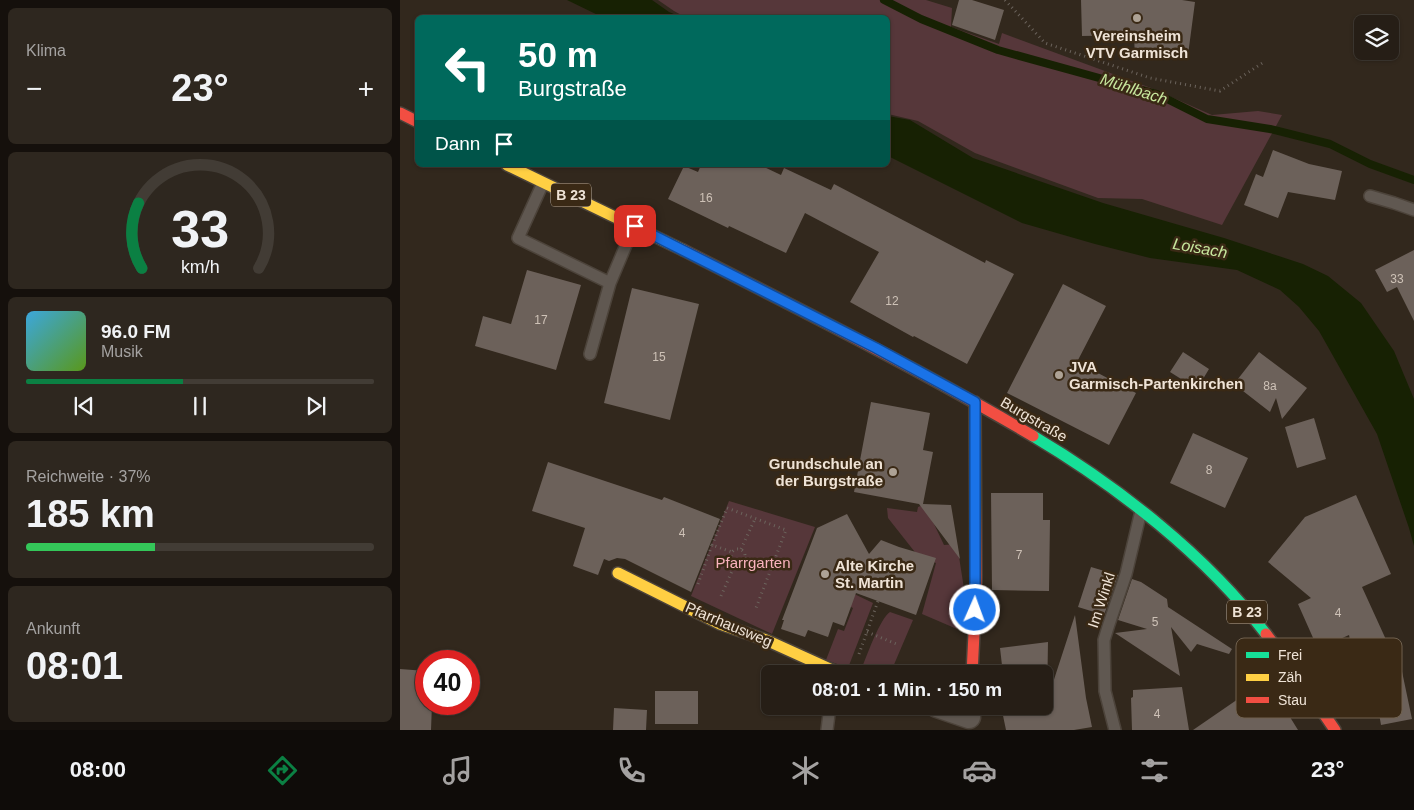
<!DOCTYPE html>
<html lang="de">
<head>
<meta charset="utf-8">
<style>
	:root { --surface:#261e16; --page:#2e271f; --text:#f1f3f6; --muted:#a4a2a1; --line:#423c35; --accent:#0b8043 }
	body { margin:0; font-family:Arial,sans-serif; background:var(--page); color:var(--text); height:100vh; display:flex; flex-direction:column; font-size:19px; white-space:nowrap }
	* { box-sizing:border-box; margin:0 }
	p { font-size:16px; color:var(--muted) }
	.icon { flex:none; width:28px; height:28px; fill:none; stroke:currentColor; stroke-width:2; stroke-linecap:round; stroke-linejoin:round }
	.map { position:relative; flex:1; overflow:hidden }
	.details { display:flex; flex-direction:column; gap:8px; padding:8px; background:#15100c; width:400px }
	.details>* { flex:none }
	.guide { position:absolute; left:15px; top:15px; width:475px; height:152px; border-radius:8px; box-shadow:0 1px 4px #0004,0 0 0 1px var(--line); background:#00695c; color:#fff; overflow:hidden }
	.fabs { position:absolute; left:954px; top:15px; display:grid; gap:10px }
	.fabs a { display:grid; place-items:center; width:45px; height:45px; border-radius:8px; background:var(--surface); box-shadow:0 1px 4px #0004,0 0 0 1px var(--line); font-size:25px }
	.speed { position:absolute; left:15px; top:650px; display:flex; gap:10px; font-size:25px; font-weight:700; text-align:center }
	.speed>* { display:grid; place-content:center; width:65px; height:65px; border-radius:50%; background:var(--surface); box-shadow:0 1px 4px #0004,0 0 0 1px var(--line); line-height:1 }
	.speed .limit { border:8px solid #d22; background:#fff; color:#111 }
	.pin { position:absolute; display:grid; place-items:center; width:42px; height:42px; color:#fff; margin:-21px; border-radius:10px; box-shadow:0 2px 8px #0006 }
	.me { position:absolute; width:55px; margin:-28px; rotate:2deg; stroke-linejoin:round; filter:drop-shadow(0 0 4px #0008) }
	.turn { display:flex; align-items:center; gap:18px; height:105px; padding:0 20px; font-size:22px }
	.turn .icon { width:65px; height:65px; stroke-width:2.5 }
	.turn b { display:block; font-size:35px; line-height:42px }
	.then { display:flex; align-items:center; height:48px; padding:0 20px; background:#0003; gap:10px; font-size:19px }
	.big { font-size:38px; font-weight:700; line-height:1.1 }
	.details .tile { flex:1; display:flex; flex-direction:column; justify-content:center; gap:8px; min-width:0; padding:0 18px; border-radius:8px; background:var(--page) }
	.details .dial { align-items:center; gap:0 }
	.dial svg { height:130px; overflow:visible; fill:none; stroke:var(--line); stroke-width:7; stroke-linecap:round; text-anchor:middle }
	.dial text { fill:var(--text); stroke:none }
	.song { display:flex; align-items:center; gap:15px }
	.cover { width:60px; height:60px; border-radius:8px; background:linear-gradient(135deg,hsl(200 70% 55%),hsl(90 70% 35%)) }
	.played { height:5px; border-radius:2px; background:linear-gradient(90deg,var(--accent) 45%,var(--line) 45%) }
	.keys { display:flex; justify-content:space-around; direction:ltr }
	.heat { display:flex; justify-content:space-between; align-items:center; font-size:28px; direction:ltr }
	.charge { height:8px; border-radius:4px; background:linear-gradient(90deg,#34c759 37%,var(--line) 0) }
	.trip { position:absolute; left:361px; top:665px; width:292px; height:50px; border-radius:8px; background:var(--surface); box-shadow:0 1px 4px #0004,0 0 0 1px var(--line); font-weight:700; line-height:50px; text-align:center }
	.dock { display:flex; height:80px; justify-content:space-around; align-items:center; background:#0f0c09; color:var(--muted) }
	.dock .icon { width:35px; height:35px }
	.dock .selected { color:var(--accent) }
	.dock b { font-size:22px; color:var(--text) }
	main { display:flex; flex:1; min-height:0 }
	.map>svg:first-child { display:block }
</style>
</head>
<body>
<main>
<section class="details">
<div class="tile"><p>Klima</p>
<div class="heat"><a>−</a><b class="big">23°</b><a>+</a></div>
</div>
<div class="tile dial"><svg viewBox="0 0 100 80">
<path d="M14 69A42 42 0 1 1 86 69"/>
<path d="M14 69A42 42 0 0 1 12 29" stroke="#0b8043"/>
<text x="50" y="56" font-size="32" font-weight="700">33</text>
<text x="50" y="72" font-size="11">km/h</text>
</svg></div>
<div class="tile">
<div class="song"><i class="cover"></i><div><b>96.0 FM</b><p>Musik</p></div></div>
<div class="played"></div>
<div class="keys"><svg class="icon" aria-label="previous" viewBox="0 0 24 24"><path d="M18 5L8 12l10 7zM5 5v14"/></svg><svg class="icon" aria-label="pause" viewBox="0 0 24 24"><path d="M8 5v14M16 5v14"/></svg><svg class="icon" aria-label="next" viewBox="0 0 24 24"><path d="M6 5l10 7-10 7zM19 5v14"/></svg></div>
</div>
<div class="tile"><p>Reichweite · 37%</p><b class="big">185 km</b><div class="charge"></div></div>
<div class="tile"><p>Ankunft</p><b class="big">08:01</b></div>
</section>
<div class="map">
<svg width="1014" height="730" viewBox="0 0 1014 730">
	<rect width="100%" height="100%" fill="#32281d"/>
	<path fill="#56373a" d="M258 0H526L552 8 551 27 599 44 602 33 751 88 812 115 858 111 882 115 822 225 742 199 698 198 575 153 518 121 488 114V18L285 17 274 11Z
		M329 501 415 527 372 634 291 596Z
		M523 505 534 524 544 545 557 544 565 595 557 629 522 614 536 563 518 556 488 518 487 508 517 512 518 507Z
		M448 591 473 603 448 668 426 660 438 629 444 631 453 608 443 603Z
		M490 612 513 620 490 674H470L461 670C466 658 480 618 490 612Z"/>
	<path fill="#172103" d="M167 0H252L269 12 281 17H202Z
		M488 116 510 120 573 158 703 203 824 238 903 264 928 276 961 303 994 351 1014 399V546L1009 528 977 434 919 331 899 307 880 290 837 270 750 258 695 244 622 223 488 156Z"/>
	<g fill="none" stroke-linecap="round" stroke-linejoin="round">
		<path stroke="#172103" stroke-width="8" d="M484 0 521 19 598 50 757 94 807 119 870 129 930 144 970 164 1014 180"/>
	</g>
	<path fill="#6c615a" d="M559 0H572L604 10 595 40 552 25Z
		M681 0H782L795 2 788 55 735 58 734 35 682 36Z
		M873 150 909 164 942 171 935 200 888 192 878 218 844 205 856 174 863 177Z
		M301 165H360L381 175 384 168 431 190 434 184 585 263 586 260 614 274 567 364 514 336 513 337 450 302 479 252 405 213 386 253 329 226 328 228 268 199 284 166 298 172Z
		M1014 250V321L997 287 987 292 975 270Z
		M127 270 181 285 156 370 75 346 83 316 111 324Z
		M663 284 706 306 677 362 736 393 709 445 607 393Z
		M232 288 299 304 270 420 204 403Z
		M783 352 809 369 797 389 770 372Z
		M859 352 907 388 882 419 876 398 870 412 834 384Z
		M471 402 530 413 523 450 533 452 523 504 551 505 560 559 519 504 454 492Z
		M914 418 926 459 897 468 885 427Z
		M793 433 848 458 825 508 770 483Z
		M148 462 262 500 264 497 320 519 291 592 225 559 217 558 209 561 204 559 198 575 173 566 185 528 132 511Z
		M591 493H643V520H650L649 591 592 590Z
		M956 495 991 574 962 587 988 644 996 643 1012 719 981 725 976 696 962 699 949 635 918 649 898 604 911 598 868 562 905 517Z
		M447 514 469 554 481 540 499 547 536 558 516 615 456 593 444 626 433 622 428 637 408 630 405 637 381 629 384 620H382L417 528Z
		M691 567 718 575 704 615 678 607Z
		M732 579 741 582 767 599 768 607 832 649 829 654 797 644 791 652 771 627 780 676 715 633 747 629 718 620Z
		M675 615 686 698 692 727 674 730H606L601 706H645V674H603L600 648 648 642 647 701Z
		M0 669 26 671V704H32L31 730H0Z
		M867 680 898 730H793L841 697Z
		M782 687 789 730H732L731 698 733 697V690Z
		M255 691H298V724H255Z
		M214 708 247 710 246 730H213Z"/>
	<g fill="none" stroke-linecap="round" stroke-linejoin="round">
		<defs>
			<path id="lane" d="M143 183 118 238 210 283
				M970 196 994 203 1014 210
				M190 354 210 283 234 226
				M427 730 430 706
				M715 730 705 691 704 640 709 624 726 574 741 511"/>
			<path id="street" d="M537 706 569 717"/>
			<path id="fast" d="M633 436C717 486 806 555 866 634"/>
			<path id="slow" d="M107 165 283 250
				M218 573 320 624 366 640 441 674"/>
			<path id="jam" d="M0 113 18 122
				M283 250C401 310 519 369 633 436
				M866 634 900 679 935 730
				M572 674 576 593 575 402"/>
		</defs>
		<use href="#lane" stroke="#4c433a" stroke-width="14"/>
		<use href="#street" stroke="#4c433a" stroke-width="25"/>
		<use href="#fast" stroke="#4c433a" stroke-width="14"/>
		<use href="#slow" stroke="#4c433a" stroke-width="14"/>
		<use href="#jam" stroke="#4c433a" stroke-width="14"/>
		<path stroke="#6c645d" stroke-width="3" stroke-dasharray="1 4" stroke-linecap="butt" d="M605 0 645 43 750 78 820 91 864 62
			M312 545 327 508 386 530 356 608
			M341 549 355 519
			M331 556a7 7 0 1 1 14 0a7 7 0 1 1-14 0Z
			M345 558 370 569
			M298 584 312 545 332 552
			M321 596 336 562
			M467 632 499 645
			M459 654 478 601"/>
		<use href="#lane" stroke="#605851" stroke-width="11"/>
		<use href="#street" stroke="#605851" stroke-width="22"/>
		<use href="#fast" stroke="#16e098" stroke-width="11"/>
		<use href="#slow" stroke="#ffcf43" stroke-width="11"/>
		<use href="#jam" stroke="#f24e42" stroke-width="11"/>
	</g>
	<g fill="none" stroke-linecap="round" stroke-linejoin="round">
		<defs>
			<path id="route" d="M235 226 476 348 575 402V610"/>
		</defs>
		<use href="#route" stroke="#114b97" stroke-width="12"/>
		<use href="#route" stroke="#1a73e8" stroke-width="9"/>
	</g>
	<g fill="#ada295" stroke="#3a2915" stroke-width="2">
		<circle cx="737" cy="18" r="5"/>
		<circle cx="659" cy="375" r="5"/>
		<circle cx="493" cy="472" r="5"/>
		<circle cx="425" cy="574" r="5"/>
	</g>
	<g text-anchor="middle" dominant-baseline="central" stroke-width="5" stroke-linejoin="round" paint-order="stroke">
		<g font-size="12" fill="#cec2b7">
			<text x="306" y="198">16</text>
			<text x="997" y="279">33</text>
			<text x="492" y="301">12</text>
			<text x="141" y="320">17</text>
			<text x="259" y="357">15</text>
			<text x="870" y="386">8a</text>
			<text x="809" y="470">8</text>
			<text x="282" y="533">4</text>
			<text x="619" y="555">7</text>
			<text x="938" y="613">4</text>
			<text x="755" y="622">5</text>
			<text x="757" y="714">4</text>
		</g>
		<g fill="#3a2915" stroke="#b9ab9c" stroke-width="1">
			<rect x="151" y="183.5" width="40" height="23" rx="4"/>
			<rect x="827" y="600.5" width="40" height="23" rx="4"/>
		</g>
		<g font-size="14" font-weight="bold" fill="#efe3d6">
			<text x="171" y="195">B 23</text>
			<text x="847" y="612">B 23</text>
		</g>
		<g font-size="15" font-weight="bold" fill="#efe3d6" stroke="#3a2915" text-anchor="start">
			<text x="737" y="35" text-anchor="middle">Vereinsheim<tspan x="737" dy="17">VTV Garmisch</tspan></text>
			<text x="669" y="366">JVA<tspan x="669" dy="17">Garmisch-Partenkirchen</tspan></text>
			<text x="483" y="463" text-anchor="end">Grundschule an<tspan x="483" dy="17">der Burgstraße</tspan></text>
			<text x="435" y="565">Alte Kirche<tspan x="435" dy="17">St. Martin</tspan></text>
		</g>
		<g font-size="15" fill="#efe3d6" stroke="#3a2915">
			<text transform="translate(634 419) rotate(30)">Burgstraße</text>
			<text transform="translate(701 600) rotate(-72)">Im Winkl</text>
			<text transform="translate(329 624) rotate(23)">Pfarrhausweg</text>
		</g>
		<g font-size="15" fill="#fab3be" stroke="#3a2915">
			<text x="353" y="562">Pfarrgarten</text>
		</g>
		<g font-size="16" font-style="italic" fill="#c7e79d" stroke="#3a2915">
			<text transform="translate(734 89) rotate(18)">Mühlbach</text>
			<text transform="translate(800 248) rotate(10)">Loisach</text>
		</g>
	</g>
	<rect x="836" y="638" width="166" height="80" rx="8" fill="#3a2915" stroke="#70614f" stroke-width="1"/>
	<rect x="846" y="652" width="23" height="6" fill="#16e098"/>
	<rect x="846" y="674" width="23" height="7" fill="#ffcf43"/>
	<rect x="846" y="697" width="23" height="6" fill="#f24e42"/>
	<g font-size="14" fill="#efe3d6">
		<text x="878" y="660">Frei</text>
		<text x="878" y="682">Zäh</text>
		<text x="878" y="705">Stau</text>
	</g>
</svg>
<div class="fabs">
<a><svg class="icon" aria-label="layers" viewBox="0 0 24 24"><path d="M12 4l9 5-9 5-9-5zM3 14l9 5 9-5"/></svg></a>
</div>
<div class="speed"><div class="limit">40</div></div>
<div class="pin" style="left:235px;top:226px;background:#d93025"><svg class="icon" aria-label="arrive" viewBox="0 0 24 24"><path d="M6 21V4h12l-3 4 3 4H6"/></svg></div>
<svg class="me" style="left:575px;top:610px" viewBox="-20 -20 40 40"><circle r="17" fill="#1a73e8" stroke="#fff" stroke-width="3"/><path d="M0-11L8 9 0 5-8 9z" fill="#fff"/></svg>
<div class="trip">08:01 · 1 Min. · 150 m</div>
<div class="guide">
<div class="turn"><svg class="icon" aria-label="left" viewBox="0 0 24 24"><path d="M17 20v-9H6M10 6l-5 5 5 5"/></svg><div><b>50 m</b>Burgstraße</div></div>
<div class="then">Dann<svg class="icon" aria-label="arrive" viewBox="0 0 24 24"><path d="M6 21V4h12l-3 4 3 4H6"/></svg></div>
</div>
</div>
</main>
<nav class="dock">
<b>08:00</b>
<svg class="icon selected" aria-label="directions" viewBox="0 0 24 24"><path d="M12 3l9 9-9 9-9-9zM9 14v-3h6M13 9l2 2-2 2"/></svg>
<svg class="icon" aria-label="music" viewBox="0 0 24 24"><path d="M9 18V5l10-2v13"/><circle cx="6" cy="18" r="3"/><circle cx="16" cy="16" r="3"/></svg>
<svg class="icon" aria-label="phone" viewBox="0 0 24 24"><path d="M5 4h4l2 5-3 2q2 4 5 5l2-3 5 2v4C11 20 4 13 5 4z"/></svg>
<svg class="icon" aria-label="climate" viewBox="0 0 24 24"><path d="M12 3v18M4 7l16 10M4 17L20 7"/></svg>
<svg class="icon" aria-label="car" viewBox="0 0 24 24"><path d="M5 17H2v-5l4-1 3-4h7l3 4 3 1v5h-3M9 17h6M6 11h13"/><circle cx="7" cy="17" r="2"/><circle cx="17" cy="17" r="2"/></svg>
<svg class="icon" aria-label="filters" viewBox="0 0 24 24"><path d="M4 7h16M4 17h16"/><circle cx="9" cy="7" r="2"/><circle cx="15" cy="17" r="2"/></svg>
<b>23°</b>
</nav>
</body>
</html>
